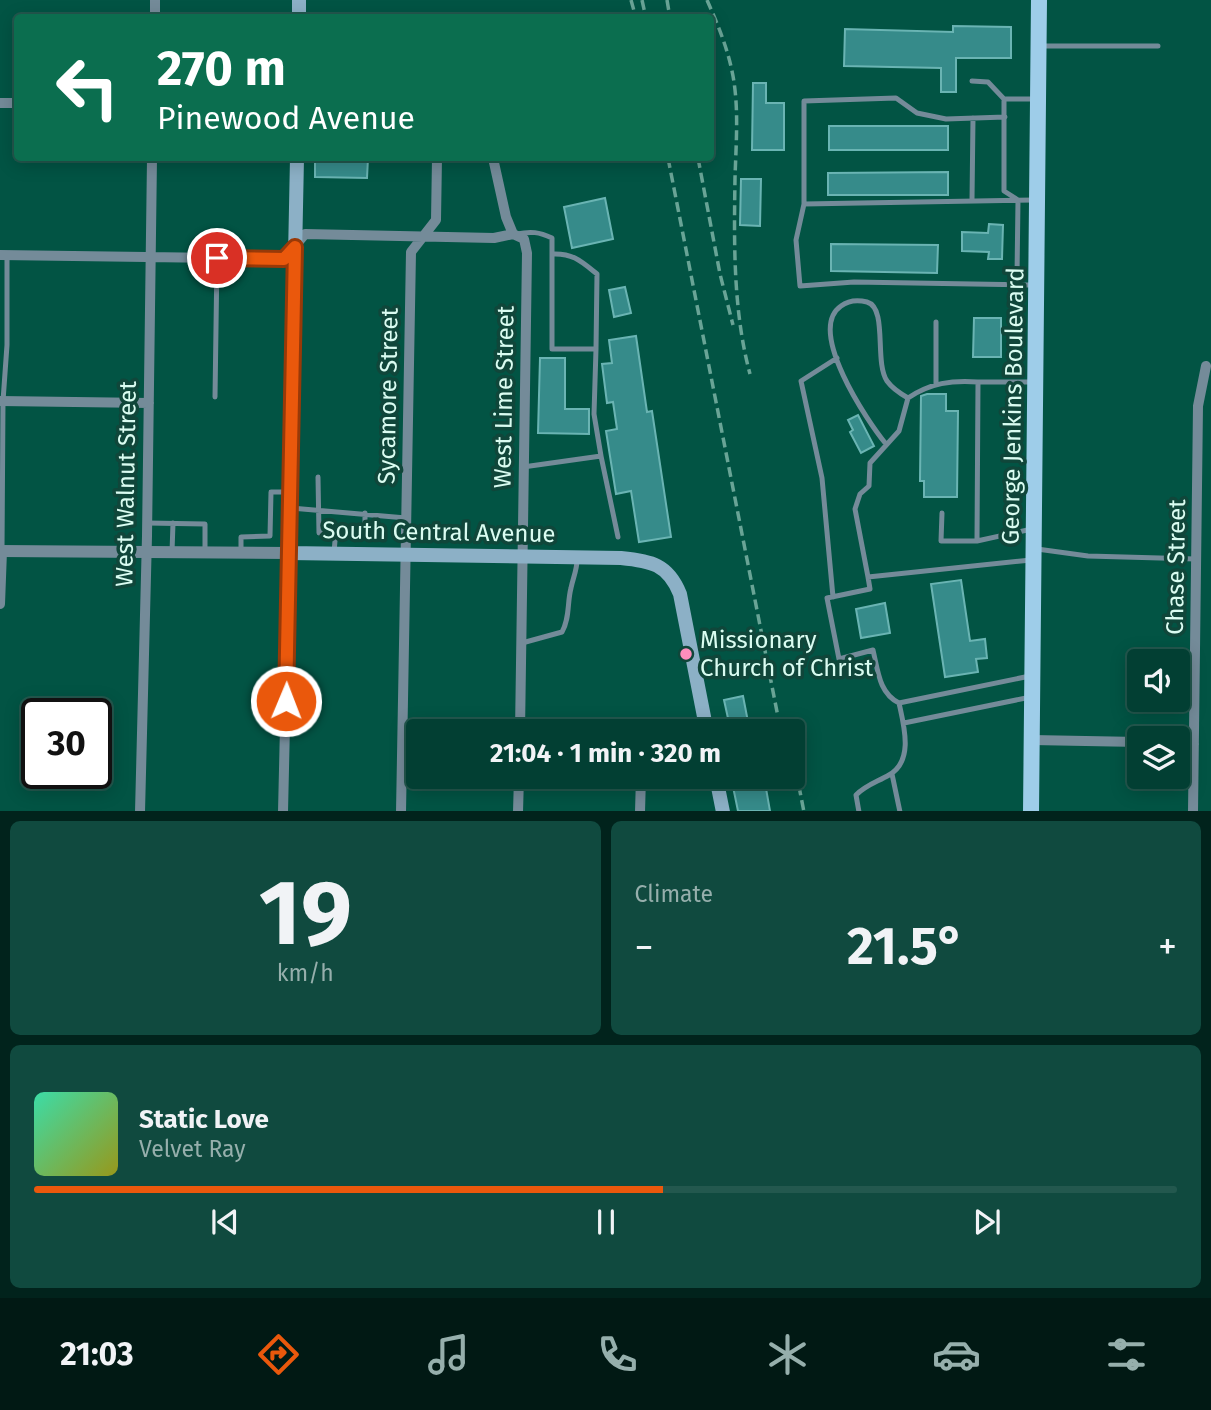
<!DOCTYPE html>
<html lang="en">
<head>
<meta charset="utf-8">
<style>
	:root { --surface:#023f33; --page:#104a3f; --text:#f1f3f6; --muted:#96afac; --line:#23584e; --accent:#ea580c }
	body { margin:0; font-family:"Fira Sans",sans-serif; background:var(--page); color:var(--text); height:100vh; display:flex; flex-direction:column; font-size:26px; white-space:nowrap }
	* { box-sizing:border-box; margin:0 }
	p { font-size:23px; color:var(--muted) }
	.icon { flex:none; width:38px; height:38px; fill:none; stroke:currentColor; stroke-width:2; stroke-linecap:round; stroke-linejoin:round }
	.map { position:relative; height:811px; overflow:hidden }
	.sheet { display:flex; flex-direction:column; gap:10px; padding:10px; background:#01231c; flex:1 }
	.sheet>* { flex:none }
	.guide { position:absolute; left:14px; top:14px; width:700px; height:147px; border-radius:7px; box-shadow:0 4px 18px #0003,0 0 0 2px var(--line); background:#0b6e4f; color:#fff; overflow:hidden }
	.buttons { position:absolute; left:1127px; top:649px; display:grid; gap:14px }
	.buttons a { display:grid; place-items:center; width:63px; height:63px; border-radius:7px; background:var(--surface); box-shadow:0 4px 18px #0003,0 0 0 2px var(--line); font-size:35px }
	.speed { position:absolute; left:21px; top:698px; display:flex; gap:14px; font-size:35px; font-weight:700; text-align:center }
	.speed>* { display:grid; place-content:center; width:91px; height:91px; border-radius:50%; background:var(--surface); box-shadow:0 4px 18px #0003,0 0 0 2px var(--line); line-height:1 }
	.speed .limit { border:4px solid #111; border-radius:10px; background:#fff; color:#111 }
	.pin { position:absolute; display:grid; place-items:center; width:60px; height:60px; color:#fff; margin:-30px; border:4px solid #fff; border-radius:50%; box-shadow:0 2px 7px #0007 }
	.me { position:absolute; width:77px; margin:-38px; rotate:1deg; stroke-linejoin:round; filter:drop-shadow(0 0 5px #0008) }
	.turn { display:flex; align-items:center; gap:24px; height:147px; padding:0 28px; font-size:32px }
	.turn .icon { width:91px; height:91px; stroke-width:2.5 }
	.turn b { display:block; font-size:49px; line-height:60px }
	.big { font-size:52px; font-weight:700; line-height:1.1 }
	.sheet .widget { flex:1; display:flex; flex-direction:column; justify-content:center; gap:10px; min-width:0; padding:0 24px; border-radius:10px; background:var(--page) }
	.sheet .dial { align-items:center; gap:0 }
	.dial b { font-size:91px; line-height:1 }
	.song { display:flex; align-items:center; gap:21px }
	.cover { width:84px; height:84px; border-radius:10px; background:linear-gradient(135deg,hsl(160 70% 55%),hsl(60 70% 35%)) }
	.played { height:7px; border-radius:4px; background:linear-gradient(90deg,var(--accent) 55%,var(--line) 55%) }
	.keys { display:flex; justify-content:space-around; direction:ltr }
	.heat { display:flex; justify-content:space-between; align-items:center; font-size:38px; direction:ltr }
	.sheet .tiles { flex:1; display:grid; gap:10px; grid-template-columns:1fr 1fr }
	.widget:last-child { grid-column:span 2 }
	.trip { position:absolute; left:406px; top:719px; width:399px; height:70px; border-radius:7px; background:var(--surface); box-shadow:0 4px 18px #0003,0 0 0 2px var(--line); font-weight:700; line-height:70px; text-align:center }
	.tabs { display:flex; height:112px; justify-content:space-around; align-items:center; background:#011914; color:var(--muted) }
	.tabs .icon { width:49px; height:49px }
	.tabs .current { color:var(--accent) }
	.tabs b { font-size:32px; color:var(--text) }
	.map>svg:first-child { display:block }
</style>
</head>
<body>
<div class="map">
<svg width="1211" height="812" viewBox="0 0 1211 812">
	<rect width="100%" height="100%" fill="#025444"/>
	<path fill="#368b8a" stroke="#6ab4b3" stroke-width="2" d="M953 26 1011 27V58H956V92H941V68L844 66 845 29 953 32Z
		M753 83H766V103H784V150H752Z
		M829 126H948V150H829Z
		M315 158H368L367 178 315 177Z
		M948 172V195H828V173Z
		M741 179H761L760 226 740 225Z
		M605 198 613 239 572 248 564 207Z
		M989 224 1003 225 1002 259H988L989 252 962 251V232L988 233Z
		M831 244 938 245 937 273 831 271Z
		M625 287 631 313 614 317 609 290Z
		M974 318H1001V357H973Z
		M636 336 647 412 652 411 671 537 639 542 631 491 616 494 606 431 617 429 613 402 607 403 602 364 612 363 609 340Z
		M540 358H565V409H589V434L538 433Z
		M927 394H946V411H958L957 497H924V481H920L921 396Z
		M858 415 874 446 861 453 850 432 853 430 848 420Z
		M961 580 970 641 985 639 987 658 976 659 978 672 945 677 931 584Z
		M885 603 890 633 861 638 856 609Z
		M743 696 750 732H731L724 700Z
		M731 777H764L770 811H738Z"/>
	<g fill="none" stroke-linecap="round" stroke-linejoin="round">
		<path stroke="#748b99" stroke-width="5" d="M1042 46H1158
			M972 81 988 82 1004 99V191L1018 200 1016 352
			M1004 99H1036
			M972 200 973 118
			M804 204V101L896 98 917 113 946 119 1005 117
			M517 234C531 231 539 232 552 238V349H596L597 274C581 261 573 253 552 254
			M1032 285 854 282 800 286 796 240 804 204 1035 200
			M936 322V384
			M596 349 594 414 601 456
			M978 382C952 380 930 383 908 398L899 431 870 463 869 486 860 494 855 509 868 577 1031 560
			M215 397 217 258
			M886 444C867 421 806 330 841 306 849 300 859 300 867 302 888 308 874 362 887 381 892 388 901 394 908 398
			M523 467 601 456 618 537
			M318 477 319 533 365 534V513
			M291 508 406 518
			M942 513 941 541H977
			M147 523 205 524V552
			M1032 529 977 541 978 382H1033
			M1037 549 1088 556 1196 559
			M2 551 3 401 7 345V255
			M172 552 173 523
			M241 552V537L270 536 271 492H288
			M334 553 336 528
			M868 577 870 589 827 598 839 659 873 650C878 671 879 693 899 703
			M833 597 822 478 801 381 837 358
			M522 643 562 632C570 618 567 603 571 588 573 578 577 570 577 560
			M899 703 1030 676
			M904 723 1031 697
			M892 774 900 812
			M859 812 856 795C866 785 877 782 889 775 914 761 904 726 899 703"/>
		<path stroke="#748b99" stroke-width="10" d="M155 0V18
			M0 103H18
			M493 158 506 217 513 234 524 239 527 253 520 732
			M0 255 284 259 305 234 494 238 513 234
			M0 401 149 403
			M0 604 2 551
			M1032 740 1139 742
			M1178 743 1194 744
			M140 812 147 536 152 158
			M283 812 289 553
			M401 812 411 252 436 220 437 158
			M518 812 519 777
			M640 812 641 777
			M1193 812 1198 406 1206 366"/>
		<path stroke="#748b99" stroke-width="12" d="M0 551 289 553"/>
		<path stroke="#8cb0c6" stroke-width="14" d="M299 18V0
			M297 158 289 553 621 558C651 561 668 564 680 594L707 732
			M716 777 723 812"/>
		<path stroke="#9ecde9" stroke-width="16" d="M1031 812 1039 0"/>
		<path stroke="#69a496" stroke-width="3.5" stroke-dasharray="10 5" stroke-linecap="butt" d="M631 0 636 18
			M642 0 646 18
			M667 0 670 18
			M707 0C718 25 728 49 733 76 739 109 736 144 735 178 734 243 733 311 750 374
			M668 158 781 732
			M698 158 720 274 733 325
			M793 756 804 812"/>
	</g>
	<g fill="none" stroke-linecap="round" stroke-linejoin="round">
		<defs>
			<path id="route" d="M217 258 284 259 295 247 286 701"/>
		</defs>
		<use href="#route" stroke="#983908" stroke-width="18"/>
		<use href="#route" stroke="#ea580c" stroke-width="12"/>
	</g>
	<circle fill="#fe8ebc" stroke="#10463a" stroke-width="2.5" cx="686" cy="654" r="7"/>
	<g text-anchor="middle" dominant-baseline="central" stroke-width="7" stroke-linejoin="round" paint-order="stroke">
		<g font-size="24" fill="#dafcf1" stroke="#10463a">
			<text transform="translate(388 396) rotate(-89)">Sycamore Street</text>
			<text transform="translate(504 397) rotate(-89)">West Lime Street</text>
			<text transform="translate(1013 406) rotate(-89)">George Jenkins Boulevard</text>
			<text transform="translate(126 484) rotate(-89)">West Walnut Street</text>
			<text transform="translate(439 532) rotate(1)">South Central Avenue</text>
			<text transform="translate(1176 567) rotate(-89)">Chase Street</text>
		</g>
		<g font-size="24" fill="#dafcf1" stroke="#10463a" text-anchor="start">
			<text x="700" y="640">Missionary<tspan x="700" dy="28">Church of Christ</tspan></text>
		</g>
	</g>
</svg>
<div class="buttons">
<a><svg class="icon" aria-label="sound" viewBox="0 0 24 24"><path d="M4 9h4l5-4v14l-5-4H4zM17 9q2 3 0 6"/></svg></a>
<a><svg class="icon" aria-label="layers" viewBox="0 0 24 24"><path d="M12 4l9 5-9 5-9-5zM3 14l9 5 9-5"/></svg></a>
</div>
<div class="speed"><div class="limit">30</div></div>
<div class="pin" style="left:217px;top:258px;background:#d93025"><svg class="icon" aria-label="arrive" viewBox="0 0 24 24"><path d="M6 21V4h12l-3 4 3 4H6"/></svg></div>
<svg class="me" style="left:286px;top:701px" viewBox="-20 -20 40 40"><circle r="17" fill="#ea580c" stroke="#fff" stroke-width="3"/><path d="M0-11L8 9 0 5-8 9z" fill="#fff"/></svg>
<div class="trip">21:04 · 1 min · 320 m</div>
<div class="guide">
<div class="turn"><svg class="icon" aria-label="left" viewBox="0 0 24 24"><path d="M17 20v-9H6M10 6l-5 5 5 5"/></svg><div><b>270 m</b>Pinewood Avenue</div></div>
</div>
</div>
<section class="sheet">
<div class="tiles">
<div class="widget dial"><b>19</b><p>km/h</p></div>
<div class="widget"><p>Climate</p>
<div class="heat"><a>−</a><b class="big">21.5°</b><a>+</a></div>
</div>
<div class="widget">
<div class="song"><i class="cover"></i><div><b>Static Love</b><p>Velvet Ray</p></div></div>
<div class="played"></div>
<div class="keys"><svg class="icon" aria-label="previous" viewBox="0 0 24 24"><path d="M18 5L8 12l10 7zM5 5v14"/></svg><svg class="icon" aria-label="pause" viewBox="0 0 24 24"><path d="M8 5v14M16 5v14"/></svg><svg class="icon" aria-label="next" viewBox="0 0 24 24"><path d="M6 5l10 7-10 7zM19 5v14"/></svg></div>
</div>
</div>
</section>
<nav class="tabs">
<b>21:03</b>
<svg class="icon current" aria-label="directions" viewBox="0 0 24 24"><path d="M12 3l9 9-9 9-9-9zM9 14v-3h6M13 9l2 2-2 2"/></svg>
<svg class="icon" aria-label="music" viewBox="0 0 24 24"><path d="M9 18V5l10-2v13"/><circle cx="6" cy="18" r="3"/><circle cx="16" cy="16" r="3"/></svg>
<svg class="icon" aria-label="phone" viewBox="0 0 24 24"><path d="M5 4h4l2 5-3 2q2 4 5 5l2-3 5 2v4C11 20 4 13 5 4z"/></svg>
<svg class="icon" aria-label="climate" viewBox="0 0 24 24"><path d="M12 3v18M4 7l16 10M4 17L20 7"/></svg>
<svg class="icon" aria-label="car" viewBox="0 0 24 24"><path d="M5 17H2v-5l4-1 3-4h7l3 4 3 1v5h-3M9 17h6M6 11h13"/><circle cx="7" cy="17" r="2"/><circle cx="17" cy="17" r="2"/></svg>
<svg class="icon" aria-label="filters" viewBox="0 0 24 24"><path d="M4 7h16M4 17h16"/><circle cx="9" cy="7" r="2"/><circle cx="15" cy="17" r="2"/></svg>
</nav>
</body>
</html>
